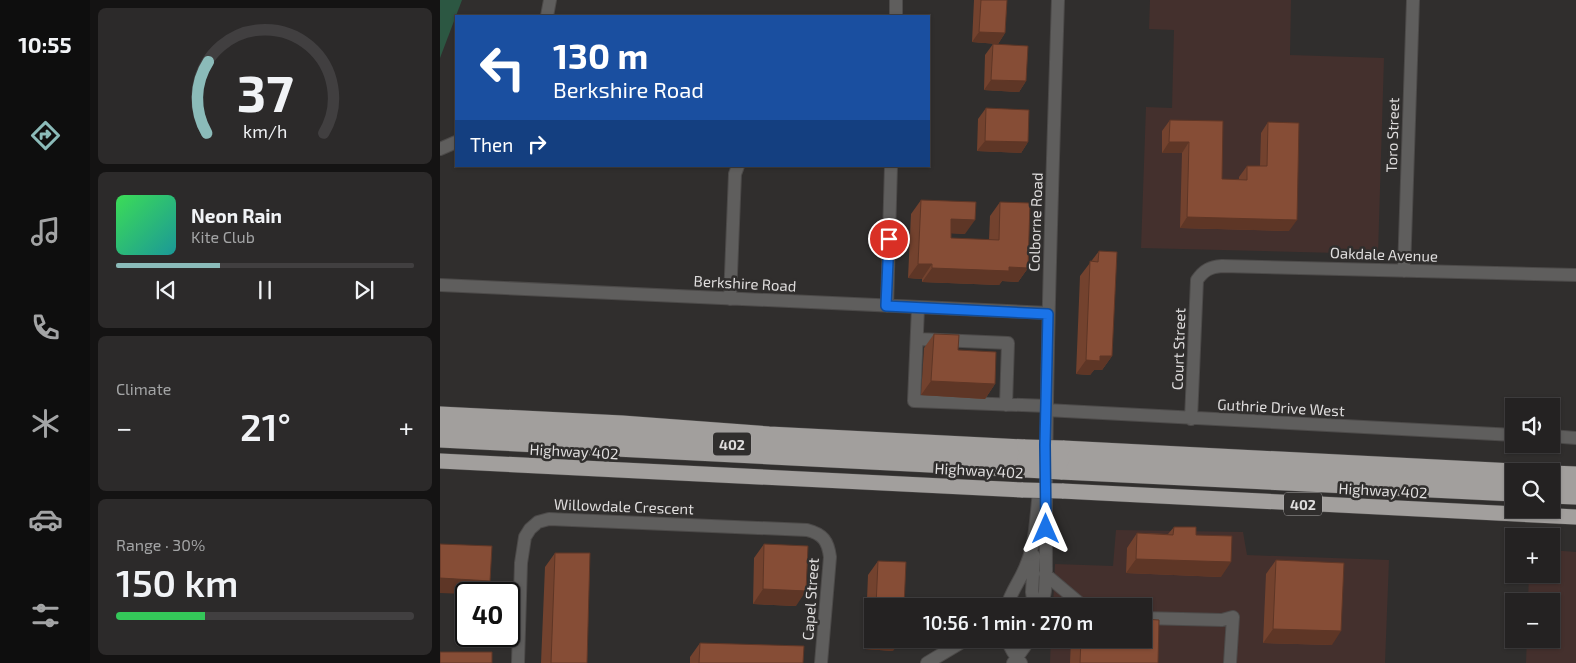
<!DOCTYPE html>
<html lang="en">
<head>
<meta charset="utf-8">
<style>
	:root { --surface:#242222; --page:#2c2a2a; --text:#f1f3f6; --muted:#a3a4a5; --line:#413f40; --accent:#8bbbb9 }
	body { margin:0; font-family:"Exo 2",sans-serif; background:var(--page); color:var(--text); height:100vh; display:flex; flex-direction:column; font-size:19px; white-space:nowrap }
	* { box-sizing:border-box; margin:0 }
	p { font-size:16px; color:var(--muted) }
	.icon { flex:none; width:28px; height:28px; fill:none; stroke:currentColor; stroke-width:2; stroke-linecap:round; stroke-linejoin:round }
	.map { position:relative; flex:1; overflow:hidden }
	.sheet { display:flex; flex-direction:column; gap:8px; padding:8px; background:#141313; width:350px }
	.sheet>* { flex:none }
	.top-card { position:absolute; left:15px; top:15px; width:475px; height:152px; border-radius:0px; box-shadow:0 1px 4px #0004,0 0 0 1px var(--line); background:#1a4fa0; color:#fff; overflow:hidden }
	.controls { position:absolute; left:1065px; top:398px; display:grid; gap:10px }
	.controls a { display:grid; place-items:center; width:55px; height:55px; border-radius:0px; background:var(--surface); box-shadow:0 1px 4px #0004,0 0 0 1px var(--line); font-size:25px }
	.speed { position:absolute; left:15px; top:582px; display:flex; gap:10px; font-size:25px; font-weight:700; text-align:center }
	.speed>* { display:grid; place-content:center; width:65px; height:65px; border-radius:50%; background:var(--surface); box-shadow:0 1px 4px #0004,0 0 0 1px var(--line); line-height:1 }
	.speed .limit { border:2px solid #111; border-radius:8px; background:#fff; color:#111 }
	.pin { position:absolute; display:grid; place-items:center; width:42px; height:42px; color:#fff; margin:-21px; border:2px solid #fff; border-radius:50%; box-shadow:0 1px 5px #0007 }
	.me { position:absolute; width:55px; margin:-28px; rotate:0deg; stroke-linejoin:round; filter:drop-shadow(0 0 4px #0008) }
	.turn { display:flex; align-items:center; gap:18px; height:105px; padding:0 15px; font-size:22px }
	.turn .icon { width:65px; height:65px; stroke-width:2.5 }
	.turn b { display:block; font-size:35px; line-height:42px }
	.then { display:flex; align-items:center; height:48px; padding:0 15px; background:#0003; gap:10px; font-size:19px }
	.big { font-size:38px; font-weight:600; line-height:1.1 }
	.sheet .card { flex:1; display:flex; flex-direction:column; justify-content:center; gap:8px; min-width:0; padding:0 18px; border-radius:8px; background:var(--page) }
	.sheet .dial { align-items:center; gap:0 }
	.dial svg { height:130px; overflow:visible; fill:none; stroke:var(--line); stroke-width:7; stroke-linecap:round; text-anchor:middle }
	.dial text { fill:var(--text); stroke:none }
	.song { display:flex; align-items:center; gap:15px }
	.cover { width:60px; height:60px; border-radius:8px; background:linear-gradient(135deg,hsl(130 70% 55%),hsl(180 70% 35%)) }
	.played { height:5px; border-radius:2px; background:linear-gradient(90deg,var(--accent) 35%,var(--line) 35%) }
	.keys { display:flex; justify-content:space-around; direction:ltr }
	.heat { display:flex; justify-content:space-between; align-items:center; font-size:28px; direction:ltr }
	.charge { height:8px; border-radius:4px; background:linear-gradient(90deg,#34c759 30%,var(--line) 0) }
	.trip { position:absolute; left:424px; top:598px; width:288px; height:50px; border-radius:0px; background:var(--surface); box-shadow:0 1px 4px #0004,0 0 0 1px var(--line); font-weight:600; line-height:50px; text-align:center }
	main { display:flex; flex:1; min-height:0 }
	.tabs { display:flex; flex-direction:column; width:90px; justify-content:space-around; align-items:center; background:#0e0e0e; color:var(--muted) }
	.tabs .icon { width:35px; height:35px }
	.tabs .active { color:var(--accent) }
	.tabs b { font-size:22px; color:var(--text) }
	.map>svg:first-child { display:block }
</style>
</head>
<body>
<main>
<nav class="tabs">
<b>10:55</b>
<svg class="icon active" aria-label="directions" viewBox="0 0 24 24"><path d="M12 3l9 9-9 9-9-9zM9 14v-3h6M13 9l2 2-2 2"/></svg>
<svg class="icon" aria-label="music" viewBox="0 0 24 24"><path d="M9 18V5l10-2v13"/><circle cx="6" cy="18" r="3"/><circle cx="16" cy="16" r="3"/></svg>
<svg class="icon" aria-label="phone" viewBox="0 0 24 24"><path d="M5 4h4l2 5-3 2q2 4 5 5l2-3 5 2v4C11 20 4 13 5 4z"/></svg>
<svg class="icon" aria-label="climate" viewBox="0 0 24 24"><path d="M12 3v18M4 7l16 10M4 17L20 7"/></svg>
<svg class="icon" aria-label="car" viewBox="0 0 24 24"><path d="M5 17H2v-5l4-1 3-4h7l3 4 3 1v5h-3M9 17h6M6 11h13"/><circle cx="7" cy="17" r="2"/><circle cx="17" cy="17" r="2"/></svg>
<svg class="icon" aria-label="filters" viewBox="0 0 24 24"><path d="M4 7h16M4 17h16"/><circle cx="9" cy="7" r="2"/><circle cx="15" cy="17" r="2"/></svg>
</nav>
<section class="sheet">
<div class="card dial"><svg viewBox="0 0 100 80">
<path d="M14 69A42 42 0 1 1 86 69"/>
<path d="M14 69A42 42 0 0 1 15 25" stroke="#8bbbb9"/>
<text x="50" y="56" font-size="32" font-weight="700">37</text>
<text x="50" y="72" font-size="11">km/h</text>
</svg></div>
<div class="card">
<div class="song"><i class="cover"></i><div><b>Neon Rain</b><p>Kite Club</p></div></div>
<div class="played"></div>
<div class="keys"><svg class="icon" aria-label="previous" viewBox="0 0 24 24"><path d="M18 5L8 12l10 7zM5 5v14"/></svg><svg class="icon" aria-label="pause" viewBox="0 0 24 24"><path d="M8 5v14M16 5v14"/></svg><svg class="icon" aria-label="next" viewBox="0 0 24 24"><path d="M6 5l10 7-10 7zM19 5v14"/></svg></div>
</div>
<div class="card"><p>Climate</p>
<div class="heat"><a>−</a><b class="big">21°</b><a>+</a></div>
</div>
<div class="card"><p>Range · 30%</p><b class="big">150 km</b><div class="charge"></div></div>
</section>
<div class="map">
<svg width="1136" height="663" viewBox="0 0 1136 663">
	<rect width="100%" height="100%" fill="#302e2d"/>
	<path fill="#44302d" d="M710 0H851L850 55 944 58 938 254 701 248 706 107 732 108 734 30 709 29Z
		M676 530 803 532 807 555 949 560 945 663H610L611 639H702V606H613L615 564 673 566Z
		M1111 550 1136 552V663H1086L1087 639H1111V601H1088L1089 574H1111Z"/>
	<path fill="#2c5742" d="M0 0H22L0 58Z"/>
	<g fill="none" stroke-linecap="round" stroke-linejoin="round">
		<defs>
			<path id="minor" d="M107 16 110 0
				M456 16V0
				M0 149 16 142
				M964 271 973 0
				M0 285 608 313
				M290 299 295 174 298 166
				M447 306 451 166
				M478 308 474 401 607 406
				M477 339 568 343 566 405
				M606 410 1074 435
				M751 419 757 280C764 270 770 267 782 266L1136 275
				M1111 436 1136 438
				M605 574 643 606
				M567 606C571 591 582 578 587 563 596 541 596 516 599 492
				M594 606 592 592 594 556
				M602 606 605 591 606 571C605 381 612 190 618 0
				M702 618 782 620 793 617 790 663
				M566 639 573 652 581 663
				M78 663 81 563 85 537 90 529 98 522 109 519 367 530C383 534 388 541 390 557L381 663
				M487 663 527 639
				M573 663 590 639"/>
			<path id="highway" d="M0 414 182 423 329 434 585 447
				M0 429 585 458
				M0 440 586 470
				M623 448 1074 471
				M622 460 1074 482
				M0 461 583 490
				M621 472 1074 494
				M1111 473 1136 474
				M1111 484 1136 485
				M622 491 1136 517
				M1111 496 1136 497"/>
		</defs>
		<use href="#minor" stroke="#4c4a49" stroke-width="14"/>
		<use href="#highway" stroke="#4c4a49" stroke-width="16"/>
		<use href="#minor" stroke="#5f5e5d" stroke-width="12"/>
		<use href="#highway" stroke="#a29f9d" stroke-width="15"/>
		<defs>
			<path id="highway-bridge" d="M585 447 623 448
				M585 458 622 460
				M586 470 621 472
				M583 490 622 491"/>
		</defs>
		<use href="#highway-bridge" stroke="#4c4a49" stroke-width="16" stroke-linecap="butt"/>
		<use href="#highway-bridge" stroke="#a29f9d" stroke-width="15"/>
	</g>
	<path fill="#73422e" d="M534 0H567L565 33 558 44 532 42Z
		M553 44 586 81 579 92 544 90 545 55Z
		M546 108 588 142 581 153 537 151 538 119Z
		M730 120 782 179H799V177L807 166H820L821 133 828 122 849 231 740 228 742 153H722V131Z
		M481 200 525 234 511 233V238L549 240 550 216 560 202 588 268 578 282 562 281 559 285 482 282V279L468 278 471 214Z
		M659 251 672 356 662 370H654L650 375 636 374 640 276Z
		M494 334 518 350 555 384 545 399 481 395 484 348Z
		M734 527 756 535 781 577 686 573 687 548 697 533 728 534Z
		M324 544 356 606 313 604 314 558Z
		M115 553 147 663H101L105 567Z
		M836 560 892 645 823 643 826 574Z
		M438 561 464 606H432V639L453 651 425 649 428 575Z
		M631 639H702L718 663H630Z
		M260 643 363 663H250V657Z"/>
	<path fill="#5e3626" d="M539 32 565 33 558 44 532 42Z
		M551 80 586 81 579 92 544 90Z
		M545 141 588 142 581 153 537 151Z
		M729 142H749L742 153H722Z
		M747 217 857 220 849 231 740 228Z
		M511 219 535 220 525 234 502 233Z
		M478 264H492L482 279 468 278Z
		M569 267 588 268 578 282 562 281 559 285 482 282 492 268Z
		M660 356H672L662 370H654L650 375 636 374 646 360Z
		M491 381 555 384 545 399 481 395Z
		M696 559 791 562 781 577 686 573Z
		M0 578 50 581 41 594H26L0 593Z
		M323 589 366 591 356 606 313 604Z
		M833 629 901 631 892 645 823 643Z
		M432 638V639H462L453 651 425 649Z"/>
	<path fill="#864d36" stroke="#5e3626" d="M541 0H567L565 33 539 32Z
		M553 44 588 46 586 81 551 80Z
		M546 108 589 110 588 142 545 141Z
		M730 120 783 121 782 179 807 180V166H827L828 122 859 123 857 220 747 217 749 142H729Z
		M481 200 536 202 535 220 511 219V238L559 240 560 202 590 203 588 268 569 267V271L492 268V264H478Z
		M659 251 677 252 672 356H660V361L646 360 650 261 658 262Z
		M494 334 519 335 518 350 556 352 555 384 491 381Z
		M734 527H756V535L792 536 791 562 696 559 697 533 733 535Z
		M0 544 52 546 50 581 0 578Z
		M324 544 368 546 366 591 323 589Z
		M115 553H150L147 663H111Z
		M836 560 904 563 901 631 833 629Z
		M438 561 466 562 464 606H436Z
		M702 619 719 620 718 663H640L641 639H702Z
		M260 643 364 646 363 663H259Z
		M0 652H52V663H0Z"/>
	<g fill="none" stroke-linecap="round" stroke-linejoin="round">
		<defs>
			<path id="route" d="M449 239 446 306 608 314 605 445 606 529"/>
		</defs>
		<use href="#route" stroke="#114b97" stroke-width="12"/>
		<use href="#route" stroke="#1a73e8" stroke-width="9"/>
	</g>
	<g text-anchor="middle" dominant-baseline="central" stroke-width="5" stroke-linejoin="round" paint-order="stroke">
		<g fill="#302e2d" stroke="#aaa8a8" stroke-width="1">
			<rect x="273" y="432.5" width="38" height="23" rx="4"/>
			<rect x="844" y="492.5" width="38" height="23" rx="4"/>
		</g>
		<g font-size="14" font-weight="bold" fill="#dfdddd">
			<text x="292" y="444">402</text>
			<text x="863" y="504">402</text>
		</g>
		<g font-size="15" fill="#dfdddd" stroke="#302e2d">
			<text transform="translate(952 135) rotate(-88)">Toro Street</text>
			<text transform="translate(595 222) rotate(-88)">Colborne Road</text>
			<text transform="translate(944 254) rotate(2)">Oakdale Avenue</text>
			<text transform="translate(305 283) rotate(3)">Berkshire Road</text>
			<text transform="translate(738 349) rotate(-88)">Court Street</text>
			<text transform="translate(841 407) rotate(3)">Guthrie Drive West</text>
			<text transform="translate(134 451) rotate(3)">Highway 402</text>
			<text transform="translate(539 470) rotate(3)">Highway 402</text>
			<text transform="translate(943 490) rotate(3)">Highway 402</text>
			<text transform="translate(184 506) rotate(2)">Willowdale Crescent</text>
			<text transform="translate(370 599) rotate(-86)">Capel Street</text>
		</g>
	</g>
</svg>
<div class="controls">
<a><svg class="icon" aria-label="sound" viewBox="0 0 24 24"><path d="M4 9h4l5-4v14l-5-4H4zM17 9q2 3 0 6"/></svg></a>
<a><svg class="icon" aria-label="search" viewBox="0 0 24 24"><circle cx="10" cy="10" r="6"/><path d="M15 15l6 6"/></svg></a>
<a>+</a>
<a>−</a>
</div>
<div class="speed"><div class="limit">40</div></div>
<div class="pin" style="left:449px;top:239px;background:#d93025"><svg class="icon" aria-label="arrive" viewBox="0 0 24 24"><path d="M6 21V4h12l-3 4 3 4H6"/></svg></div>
<svg class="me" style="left:606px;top:529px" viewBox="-20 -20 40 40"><path d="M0-17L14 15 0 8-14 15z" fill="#1a73e8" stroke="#fff" stroke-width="4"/></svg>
<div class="trip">10:56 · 1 min · 270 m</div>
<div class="top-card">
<div class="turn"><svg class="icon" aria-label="left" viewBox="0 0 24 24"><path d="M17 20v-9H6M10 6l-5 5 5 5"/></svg><div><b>130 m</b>Berkshire Road</div></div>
<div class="then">Then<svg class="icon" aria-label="right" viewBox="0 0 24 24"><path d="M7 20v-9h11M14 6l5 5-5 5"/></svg></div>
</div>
</div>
</main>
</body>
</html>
